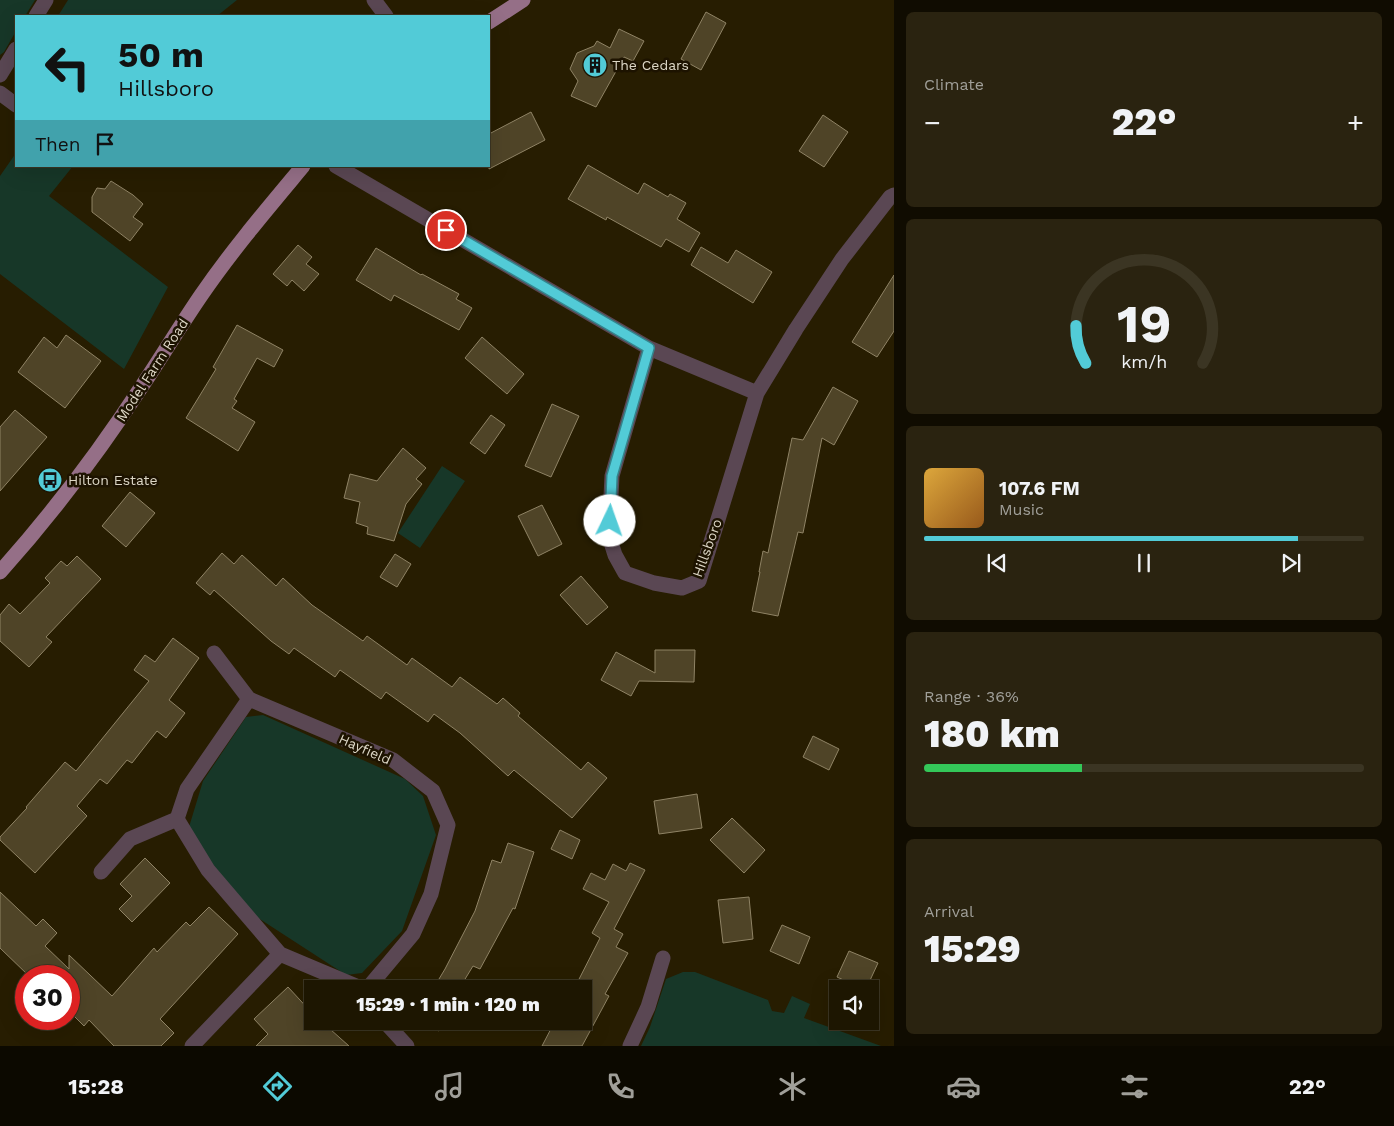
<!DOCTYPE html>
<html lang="en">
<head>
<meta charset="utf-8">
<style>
	:root { --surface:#1d1601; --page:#2a2310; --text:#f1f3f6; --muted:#a09f99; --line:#3b3523; --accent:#52cbd7 }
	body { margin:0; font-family:"Work Sans",sans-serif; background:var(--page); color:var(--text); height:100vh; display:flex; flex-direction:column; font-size:19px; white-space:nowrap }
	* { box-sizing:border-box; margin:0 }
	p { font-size:16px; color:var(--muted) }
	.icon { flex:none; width:28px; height:28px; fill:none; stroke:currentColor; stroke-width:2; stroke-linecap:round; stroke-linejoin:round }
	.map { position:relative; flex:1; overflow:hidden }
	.panel { display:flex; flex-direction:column; gap:12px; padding:12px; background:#100c01; width:500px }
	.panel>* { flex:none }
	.hud { position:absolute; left:15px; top:15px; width:475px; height:152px; border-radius:0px; box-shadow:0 5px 20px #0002,0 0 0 1px var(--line); background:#52cbd7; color:#111; overflow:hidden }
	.buttons { position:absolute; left:829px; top:980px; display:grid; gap:10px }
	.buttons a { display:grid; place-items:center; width:50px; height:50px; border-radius:0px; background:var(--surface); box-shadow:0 5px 20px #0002,0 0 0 1px var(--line); font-size:25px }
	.speed { position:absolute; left:15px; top:965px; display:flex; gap:10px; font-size:25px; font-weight:700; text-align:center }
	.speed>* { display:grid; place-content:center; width:65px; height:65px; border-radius:50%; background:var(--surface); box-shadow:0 5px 20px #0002,0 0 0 1px var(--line); line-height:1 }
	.speed .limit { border:8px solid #d22; background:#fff; color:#111 }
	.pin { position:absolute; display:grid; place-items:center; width:42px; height:42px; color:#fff; margin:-21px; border:2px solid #fff; border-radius:50%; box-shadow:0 1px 5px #0007 }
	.me { position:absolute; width:55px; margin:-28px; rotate:3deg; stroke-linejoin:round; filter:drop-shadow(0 0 4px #0008) }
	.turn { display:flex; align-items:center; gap:18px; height:105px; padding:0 20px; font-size:22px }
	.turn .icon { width:65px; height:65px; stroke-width:2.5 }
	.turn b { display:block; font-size:35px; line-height:42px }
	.then { display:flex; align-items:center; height:48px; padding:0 20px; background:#0003; gap:10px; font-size:19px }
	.big { font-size:38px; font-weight:800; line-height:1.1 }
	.panel .card { flex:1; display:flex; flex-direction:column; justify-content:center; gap:8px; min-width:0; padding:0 18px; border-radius:8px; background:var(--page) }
	.panel .dial { align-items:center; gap:0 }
	.dial svg { height:130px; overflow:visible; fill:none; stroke:var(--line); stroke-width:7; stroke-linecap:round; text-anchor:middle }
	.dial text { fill:var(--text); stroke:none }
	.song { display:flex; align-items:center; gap:15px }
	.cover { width:60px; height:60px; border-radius:8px; background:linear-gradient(135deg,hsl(40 70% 55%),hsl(30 70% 35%)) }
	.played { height:5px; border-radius:2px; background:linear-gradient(90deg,var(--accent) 85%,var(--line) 85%) }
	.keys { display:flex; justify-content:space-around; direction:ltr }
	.heat { display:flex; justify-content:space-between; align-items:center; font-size:28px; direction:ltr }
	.charge { height:8px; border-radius:4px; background:linear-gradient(90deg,#34c759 36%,var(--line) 0) }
	.trip { position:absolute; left:304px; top:980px; width:288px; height:50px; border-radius:0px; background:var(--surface); box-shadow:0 5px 20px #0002,0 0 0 1px var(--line); font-weight:800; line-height:50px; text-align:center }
	.tab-bar { display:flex; height:80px; justify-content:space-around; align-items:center; background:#0c0900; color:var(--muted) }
	.tab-bar .icon { width:35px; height:35px }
	.tab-bar .current { color:var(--accent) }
	.tab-bar b { font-size:22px; color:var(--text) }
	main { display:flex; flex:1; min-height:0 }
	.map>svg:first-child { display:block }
</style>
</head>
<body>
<main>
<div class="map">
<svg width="894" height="1046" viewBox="0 0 894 1046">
	<rect width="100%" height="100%" fill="#271d01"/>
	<path fill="#173728" d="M0 0H35L25 16H16V31L4 52 0 55Z
		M68 0H237L217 16H58Z
		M16 153V166H73L49 196 168 287 124 369 0 274V176Z
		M442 466 465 481 420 548 398 533Z
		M263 715 405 779 423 796 436 835 402 931 362 973 346 975 238 905 189 827 203 781 246 717Z
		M683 972H695L768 1000 772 1011 784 1013 792 996 810 1004 804 1018 881 1046H641L650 1027 666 979Z"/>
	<path fill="#4f4427" stroke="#8f8365" d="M706 12 726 23 701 70 681 59Z
		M619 29 644 41 633 61 624 57 596 107 571 96 578 81 570 69 577 53 594 46 597 41 610 48Z
		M531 112 545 140 489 169V134Z
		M823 115 848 132 824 167 799 151Z
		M588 165 638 194 644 183 668 197 670 194 686 203 677 219 700 233 689 252 666 239 661 247 607 217 606 220 568 199Z
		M111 181 133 195 143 204 133 217 143 224 130 241 92 212V197L97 188 105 189Z
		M298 245 312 257 306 264 319 274 304 291 292 280 287 286 273 274Z
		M701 247 728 263 736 250 772 272 753 303 691 265Z
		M376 248 421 275 422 274 459 294 456 299 472 308 459 330 394 295 391 301 356 280Z
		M894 275V331L877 357 852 342Z
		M237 325 283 350 274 367 257 358 234 399 237 401 232 408 255 422 238 451 186 418 216 369 213 367Z
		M66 335 101 361 65 408 18 372 44 337 57 348Z
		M482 337 524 374 507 394 465 358Z
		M833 387 858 401 834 445 822 438 803 533 798 532 778 616 752 611 760 572H759L763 551 768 553 792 438 803 440Z
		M552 404 579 416 551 477 525 466Z
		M15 410 47 437 0 491V427Z
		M491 415 505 425 485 454 470 443Z
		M403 448 426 468 416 479 422 484 406 504 394 541 367 534 368 527 356 523 360 502 344 498 350 474 377 481Z
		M130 492 155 513 126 547 102 526Z
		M542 505 562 544 538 556 518 516Z
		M222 553 234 564 242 555 276 586 283 578 312 605 363 641 367 636 407 665 412 658 452 687 460 677 497 704 503 698 520 713 518 716 581 770 588 762 607 778 572 818 514 770 508 776 460 733 434 714 428 722 386 692 381 699 340 670 335 677 294 648 289 654 271 641 214 590 210 595 196 583Z
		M395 554 411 564 397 587 380 577Z
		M77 556 101 579 46 637 52 642 29 667 0 641V615L9 604 20 614 50 583 45 578 61 561 67 566Z
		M581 576 608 607 587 625 560 595Z
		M173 638 199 658 169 700 185 713 166 738 157 731 132 763 127 760 107 784 100 779 77 806 87 816 35 873 0 840V837L27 808 26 807 65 762 76 771 149 681 134 670 145 655 155 662Z
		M655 650H695L694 682 639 681 631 696 601 680 616 652 655 673Z
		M813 736 839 749 829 770 803 757Z
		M697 794 702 828 659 834 654 801Z
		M732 818 765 850 744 873 710 840Z
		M560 830 580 840 572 859 551 849Z
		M508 843 534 852 515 909 513 908 480 969 473 966 459 989H433L445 969 475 911 492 860 501 863Z
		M145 858 170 883 132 922 119 909 132 896 120 884Z
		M630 863 645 870 614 929 623 934 616 947 628 953 605 994 609 996 582 1046H542L555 1021H582V989H574L600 938 592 933 609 902 583 889 591 873 605 880 613 864 626 871Z
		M0 892 36 926 43 919 57 933 45 946 69 969V955L112 996 154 948 157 952 186 922 190 926 209 907 238 934 160 1019 174 1033 161 1046H114L89 1020 84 1026 69 1011V976H29L0 948Z
		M749 897 753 939 723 943 718 900Z
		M782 925 810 937 799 964 770 951Z
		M849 951 878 963 866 989H863L837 977Z
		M288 987 312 1013V1021H321L349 1046H256L268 1034 254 1019Z
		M423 1021H446L439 1031Z"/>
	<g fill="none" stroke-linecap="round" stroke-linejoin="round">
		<path stroke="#5a4753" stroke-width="15" d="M374 0 386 16
			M36 16 46 0
			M0 75 16 49
			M0 93 16 105
			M336 166 649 348 757 393
			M649 348 612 476 609 536 615 555 625 573 654 583 682 588 699 581 757 393 796 329 842 259 890 197 894 195
			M214 653 249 699 393 760 433 791 448 825 431 894 413 934 367 989
			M249 699 187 789 177 819 208 870 280 954 363 989
			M101 872 130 839 177 819
			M384 1021 407 1046
			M192 1046 280 954
			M630 1046 648 1007 663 958"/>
		<path stroke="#956f87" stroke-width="15" d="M489 22 523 0
			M0 572C53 513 101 449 144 383 164 353 182 323 202 294 233 249 268 208 303 166"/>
	</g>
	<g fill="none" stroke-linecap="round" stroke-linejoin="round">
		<defs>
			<path id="route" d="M446 230 649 348 612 476 610 521"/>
		</defs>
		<use href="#route" stroke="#35848c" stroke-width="12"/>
		<use href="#route" stroke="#52cbd7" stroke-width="9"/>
	</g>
	<defs>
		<symbol id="building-disc" viewBox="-11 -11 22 22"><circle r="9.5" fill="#52cbd7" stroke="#1d1300"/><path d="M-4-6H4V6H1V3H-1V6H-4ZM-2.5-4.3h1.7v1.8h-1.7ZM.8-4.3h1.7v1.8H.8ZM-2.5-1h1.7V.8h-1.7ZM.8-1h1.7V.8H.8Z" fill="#111"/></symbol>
		<symbol id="bus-disc" viewBox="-11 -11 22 22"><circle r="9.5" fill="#52cbd7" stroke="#1d1300"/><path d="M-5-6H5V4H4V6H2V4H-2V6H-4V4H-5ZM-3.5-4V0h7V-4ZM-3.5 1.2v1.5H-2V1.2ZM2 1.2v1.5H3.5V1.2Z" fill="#111"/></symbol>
	</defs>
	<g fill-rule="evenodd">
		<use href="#building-disc" x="581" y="51" width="28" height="28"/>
		<use href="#bus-disc" x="36" y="466" width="28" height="28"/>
	</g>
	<g text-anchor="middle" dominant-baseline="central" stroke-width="5" stroke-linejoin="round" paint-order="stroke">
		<g font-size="14" fill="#ddd7c6" stroke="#1d1300" text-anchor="start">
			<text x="612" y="65">The Cedars</text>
			<text x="68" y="480">Hilton Estate</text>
		</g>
		<g font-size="14" fill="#ddd7c6" stroke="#1d1300">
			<text transform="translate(152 370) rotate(-57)">Model Farm Road</text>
			<text transform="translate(707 548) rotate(-70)">Hillsboro</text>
			<text transform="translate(365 749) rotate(24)">Hayfield</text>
		</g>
	</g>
</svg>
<div class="buttons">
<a><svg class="icon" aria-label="sound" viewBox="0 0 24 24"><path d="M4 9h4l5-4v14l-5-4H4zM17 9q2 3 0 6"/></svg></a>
</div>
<div class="speed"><div class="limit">30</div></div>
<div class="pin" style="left:446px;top:230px;background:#d93025"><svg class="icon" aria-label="arrive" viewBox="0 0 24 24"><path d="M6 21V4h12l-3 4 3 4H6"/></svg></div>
<svg class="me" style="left:610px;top:521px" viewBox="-20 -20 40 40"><circle r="19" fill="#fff"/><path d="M0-13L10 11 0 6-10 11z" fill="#52cbd7"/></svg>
<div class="trip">15:29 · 1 min · 120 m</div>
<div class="hud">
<div class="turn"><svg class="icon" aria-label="left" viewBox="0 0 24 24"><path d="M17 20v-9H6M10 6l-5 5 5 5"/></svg><div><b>50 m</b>Hillsboro</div></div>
<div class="then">Then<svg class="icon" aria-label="arrive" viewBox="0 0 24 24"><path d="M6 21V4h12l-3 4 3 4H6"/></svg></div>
</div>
</div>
<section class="panel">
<div class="card"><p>Climate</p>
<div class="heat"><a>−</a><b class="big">22°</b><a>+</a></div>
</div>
<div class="card dial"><svg viewBox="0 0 100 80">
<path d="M14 69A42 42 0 1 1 86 69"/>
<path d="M14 69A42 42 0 0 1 8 46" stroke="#52cbd7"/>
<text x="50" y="56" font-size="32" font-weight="700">19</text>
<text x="50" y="72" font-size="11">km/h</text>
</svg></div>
<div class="card">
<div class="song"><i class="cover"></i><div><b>107.6 FM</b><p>Music</p></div></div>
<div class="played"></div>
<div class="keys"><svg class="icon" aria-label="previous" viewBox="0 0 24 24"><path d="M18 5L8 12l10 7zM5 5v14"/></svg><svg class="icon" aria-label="pause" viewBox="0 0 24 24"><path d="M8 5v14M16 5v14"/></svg><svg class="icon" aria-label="next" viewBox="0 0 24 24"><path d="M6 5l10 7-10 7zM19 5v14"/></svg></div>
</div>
<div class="card"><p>Range · 36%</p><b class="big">180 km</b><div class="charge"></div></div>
<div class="card"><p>Arrival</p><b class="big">15:29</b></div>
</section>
</main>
<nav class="tab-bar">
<b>15:28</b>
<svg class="icon current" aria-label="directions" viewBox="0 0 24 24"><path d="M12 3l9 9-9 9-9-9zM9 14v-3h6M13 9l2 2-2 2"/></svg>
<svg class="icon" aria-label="music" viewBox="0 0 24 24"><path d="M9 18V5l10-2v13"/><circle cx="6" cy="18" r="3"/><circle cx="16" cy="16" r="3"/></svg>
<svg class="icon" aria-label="phone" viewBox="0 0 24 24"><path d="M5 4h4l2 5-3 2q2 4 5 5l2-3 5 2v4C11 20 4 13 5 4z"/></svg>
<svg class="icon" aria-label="climate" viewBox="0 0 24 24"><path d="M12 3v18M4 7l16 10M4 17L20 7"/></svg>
<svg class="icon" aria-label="car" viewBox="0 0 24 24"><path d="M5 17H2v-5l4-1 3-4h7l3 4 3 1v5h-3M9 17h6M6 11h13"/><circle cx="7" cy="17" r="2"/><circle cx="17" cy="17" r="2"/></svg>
<svg class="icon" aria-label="filters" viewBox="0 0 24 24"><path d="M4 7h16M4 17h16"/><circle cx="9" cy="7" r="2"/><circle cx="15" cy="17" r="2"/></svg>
<b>22°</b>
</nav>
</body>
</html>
